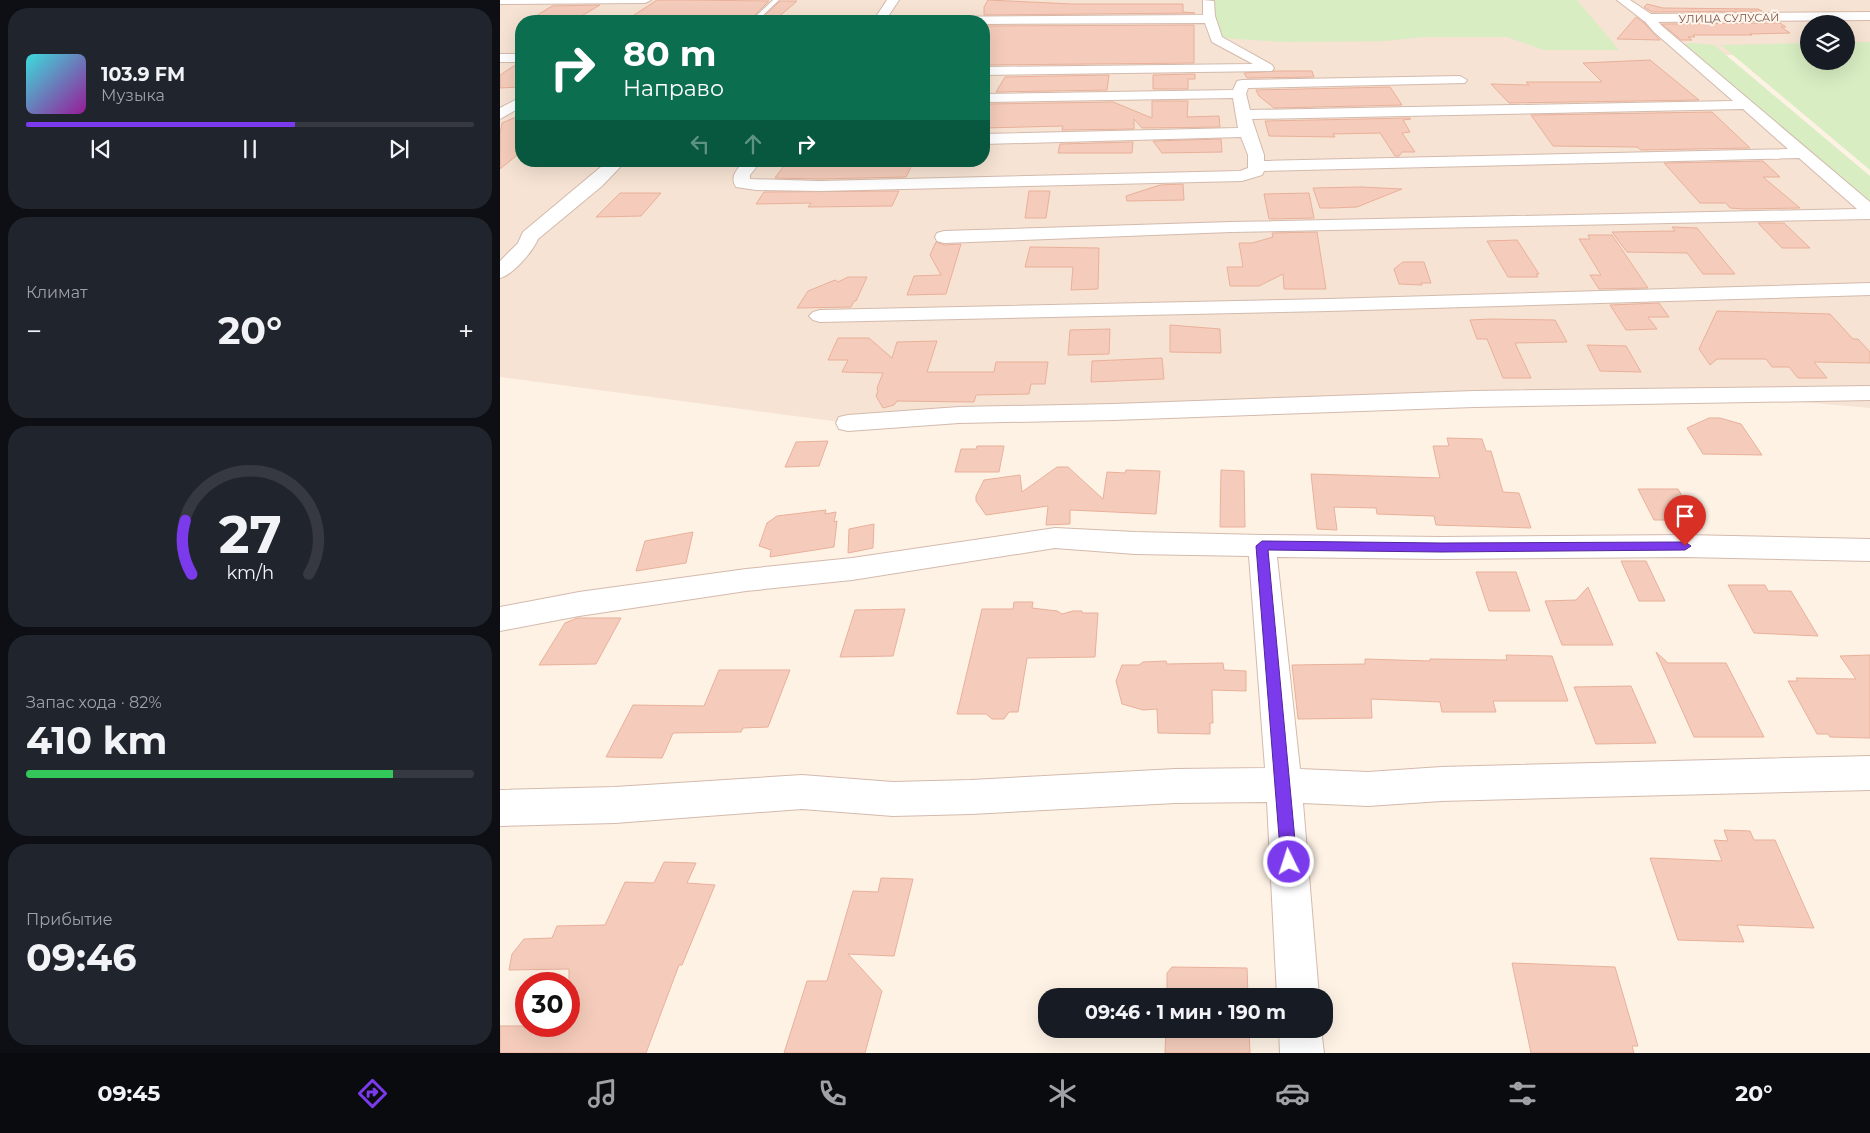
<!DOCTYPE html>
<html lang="ru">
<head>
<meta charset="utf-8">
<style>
	:root { --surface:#171b24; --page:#20242c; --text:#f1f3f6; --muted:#9ea1a6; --line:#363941; --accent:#7c3aed }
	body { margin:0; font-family:Montserrat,sans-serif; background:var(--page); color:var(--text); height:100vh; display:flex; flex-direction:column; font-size:19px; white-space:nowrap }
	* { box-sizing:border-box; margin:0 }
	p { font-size:16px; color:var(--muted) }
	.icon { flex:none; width:28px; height:28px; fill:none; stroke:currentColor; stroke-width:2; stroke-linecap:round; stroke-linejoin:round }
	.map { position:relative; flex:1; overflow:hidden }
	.panel { display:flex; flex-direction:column; gap:8px; padding:8px; background:#0d0f14; width:500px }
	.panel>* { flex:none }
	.hud { position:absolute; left:15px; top:15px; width:475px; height:152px; border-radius:20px; box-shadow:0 5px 20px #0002; background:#0b6e4f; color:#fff; overflow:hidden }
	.fabs { position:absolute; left:1300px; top:15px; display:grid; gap:10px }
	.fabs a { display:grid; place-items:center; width:55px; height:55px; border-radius:50%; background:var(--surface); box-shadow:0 5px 20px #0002; font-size:25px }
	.speed { position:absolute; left:15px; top:972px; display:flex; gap:10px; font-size:25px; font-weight:700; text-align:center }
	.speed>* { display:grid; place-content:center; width:65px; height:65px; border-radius:50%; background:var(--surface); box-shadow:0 5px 20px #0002; line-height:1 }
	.speed .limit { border:8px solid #d22; background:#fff; color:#111 }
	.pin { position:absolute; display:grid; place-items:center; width:42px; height:42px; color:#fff; margin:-51px -21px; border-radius:50% 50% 50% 0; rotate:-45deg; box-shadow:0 0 5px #0007 }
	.pin .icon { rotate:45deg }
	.me { position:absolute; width:55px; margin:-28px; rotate:356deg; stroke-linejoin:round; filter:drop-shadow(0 0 4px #0008) }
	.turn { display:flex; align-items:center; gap:18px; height:105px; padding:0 25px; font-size:22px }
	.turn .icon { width:65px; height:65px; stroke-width:2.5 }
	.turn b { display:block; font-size:35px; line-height:42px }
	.lanes { display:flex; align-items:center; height:48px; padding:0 25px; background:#0003; justify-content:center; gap:25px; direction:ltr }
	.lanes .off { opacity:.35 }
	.big { font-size:38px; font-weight:700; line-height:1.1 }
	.panel .card { flex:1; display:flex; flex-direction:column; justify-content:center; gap:8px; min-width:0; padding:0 18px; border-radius:20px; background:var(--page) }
	.panel .dial { align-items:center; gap:0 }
	.dial svg { height:130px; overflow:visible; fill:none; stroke:var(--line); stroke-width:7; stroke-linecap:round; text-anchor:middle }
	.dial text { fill:var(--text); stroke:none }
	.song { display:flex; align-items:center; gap:15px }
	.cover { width:60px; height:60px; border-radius:8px; background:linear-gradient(135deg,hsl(180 70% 55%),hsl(300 70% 35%)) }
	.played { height:5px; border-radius:2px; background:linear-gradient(90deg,var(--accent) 60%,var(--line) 60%) }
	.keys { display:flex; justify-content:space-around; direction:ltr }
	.heat { display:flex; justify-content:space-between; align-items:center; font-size:28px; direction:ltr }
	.charge { height:8px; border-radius:4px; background:linear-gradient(90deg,#34c759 82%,var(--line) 0) }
	.trip { position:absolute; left:538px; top:988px; width:295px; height:50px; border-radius:20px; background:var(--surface); box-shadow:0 5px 20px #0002; font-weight:700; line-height:50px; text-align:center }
	.dock { display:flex; height:80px; justify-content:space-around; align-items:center; background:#090b0e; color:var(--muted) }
	.dock .icon { width:35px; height:35px }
	.dock .current { color:var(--accent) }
	.dock b { font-size:22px; color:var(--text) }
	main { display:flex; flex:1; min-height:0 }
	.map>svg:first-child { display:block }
</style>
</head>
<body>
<main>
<section class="panel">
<div class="card">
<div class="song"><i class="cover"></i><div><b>103.9 FM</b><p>Музыка</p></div></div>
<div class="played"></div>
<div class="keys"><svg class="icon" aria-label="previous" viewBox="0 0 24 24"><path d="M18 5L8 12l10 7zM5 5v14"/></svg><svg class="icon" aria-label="pause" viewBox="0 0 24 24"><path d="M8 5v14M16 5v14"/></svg><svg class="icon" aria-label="next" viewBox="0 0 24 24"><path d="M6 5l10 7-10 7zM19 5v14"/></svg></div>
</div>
<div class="card"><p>Климат</p>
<div class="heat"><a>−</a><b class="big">20°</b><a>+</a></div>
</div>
<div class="card dial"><svg viewBox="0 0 100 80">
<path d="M14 69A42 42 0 1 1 86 69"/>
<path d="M14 69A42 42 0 0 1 10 36" stroke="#7c3aed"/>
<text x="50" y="56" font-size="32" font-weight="700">27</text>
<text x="50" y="72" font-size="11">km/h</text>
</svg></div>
<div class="card"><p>Запас хода · 82%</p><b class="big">410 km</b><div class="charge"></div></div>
<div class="card"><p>Прибытие</p><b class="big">09:46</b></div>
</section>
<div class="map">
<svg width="1370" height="1053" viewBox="0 0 1370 1053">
	<rect width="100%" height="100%" fill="#fef2e5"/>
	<path fill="#f6e3d3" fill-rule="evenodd" d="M0 0H1370V52H1346V24H1309V53L1192 56 1370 211V408L1230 396 348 423 0 377ZM21 21H484V161H21Z"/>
	<path fill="#d8edc2" d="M710 0H1077L1119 50H1044L1007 37H923L885 41 785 42 721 38Z
		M1346 42H1370V170L1221 45 1309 43V61H1346Z
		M1193 43 1214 45 1370 176V203L1184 44Z"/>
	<path fill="#f5ccbb" stroke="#e9b09a" d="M157 0H186L269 1 249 21H125Z
		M488 0 572 4H683V12L695 13 484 15V7Z
		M280 1H297L274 21H259Z
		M1147 4 1163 8 1258 9 1262 11 1152 12 1144 7Z
		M100 5 73 21H28L52 6Z
		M1136 17 1144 23 1160 40 1117 39Z
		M1280 23 1286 27H1281L1290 33 1250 34 1252 35H1193L1195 37H1188L1192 40H1181L1162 24Z
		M694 25V63L484 65V26Z
		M1150 60 1199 100 1009 103 991 84 1029 85 1026 82H1102L1083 63Z
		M17 64H21V87L0 88V75Z
		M774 71H812L814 77 747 78 744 73Z
		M695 74V79H688V89H653V75Z
		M609 75 607 90 496 92 505 77Z
		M890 87 902 105 774 108 759 96 756 90Z
		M652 101H688L687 117 719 116 720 127 642 128 634 119V129L562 130 563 126 484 128V107H488L489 104 613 102 652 118Z
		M1212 112 1250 148 1141 150 1137 147 1053 146 1031 115Z
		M21 115V152L0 169V134L2 123Z
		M910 118 911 119 903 120 910 132 902 133 915 152H902L899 156H895L880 133 833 134 835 137 769 136 765 121Z
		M721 139 722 152 662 153 653 141Z
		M633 142 632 153H558L560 144Z
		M386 161H414L406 177 320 179 275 178 286 163Z
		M1263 161 1280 177H1263L1300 208 1244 209 1230 208 1226 203H1200L1164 163Z
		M683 184 684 200 627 201 626 196 660 185Z
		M861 187 902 189 857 207 832 208H820L813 188Z
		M399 191 392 206 308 207 311 203 256 204 264 192Z
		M529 191H550L546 218H525Z
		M120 193H161L141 216 96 217Z
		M809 193 814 218 769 219 764 194Z
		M1258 223H1284L1310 248H1282Z
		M1172 227 1197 228 1235 274H1203L1187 253 1127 252 1112 232 1175 231Z
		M817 232 826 289H784L783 274 759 286H730L727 267H743L739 243H752L773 237 772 233Z
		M1088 235H1112L1148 288 1099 289 1090 275H1101L1079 239H1090Z
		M1017 240 1039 274H1036L1038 277H1008L987 241Z
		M436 242 444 245 461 244 446 294 407 295 414 276 441 275 430 255Z
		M530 247 599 248 598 289 571 290 573 267H525Z
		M903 262H924L931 283H921L922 285 899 284 894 269Z
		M348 277H367L356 301H354L351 307 297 308 308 291 335 280 338 282Z
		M1159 303 1169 317H1148L1157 329 1126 330 1110 305Z
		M1217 311 1330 314 1353 339H1358L1370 352V363L1314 362 1327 378H1298L1289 367H1272L1266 359H1217L1210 365 1199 349Z
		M991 319 1055 320 1067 342 1015 343 1031 378H1003L987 339H977L970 320Z
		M670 325 720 329 721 353 670 352Z
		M610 329 609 354 568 355 570 330Z
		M338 338H369L392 358 397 342 437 341 427 372H494L496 362H548L545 384H531L529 394 476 395 474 402 397 401 394 405 383 408 376 396 378 391 377 388 383 373 342 372 348 360H328Z
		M1087 345 1126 346 1141 372 1100 371Z
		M662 358 664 379 591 382 592 361Z
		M1209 418H1220L1241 424 1262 455 1203 454 1187 428Z
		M947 438 982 439 986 451H991L1003 492 1019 493 1031 528 936 525 934 516 877 514 876 508 834 507 837 530 817 529 811 474 940 478 933 446H949Z
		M328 441 319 466 285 467 296 442Z
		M477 446H504L499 472H455L461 449H476Z
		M557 467H568L603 499 607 472 625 473 626 470 660 471 656 514 570 510V524L546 525 548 506 486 515 476 501V496L484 480 520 475 522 492Z
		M721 470 744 471 745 527H720Z
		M1138 489H1178L1196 520H1154Z
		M326 510 325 514 336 512 334 522 337 521 334 547 270 557 271 550 259 546 267 523 277 516Z
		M374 524 373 548 348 553 349 529Z
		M193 532 186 563 136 571 145 541Z
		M1121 561H1146L1165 601H1139Z
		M976 572H1016L1030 611H989Z
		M1228 585H1265L1268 591H1291L1318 636 1254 633Z
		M1088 587 1113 645H1062L1045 601 1076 600Z
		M514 602H533L532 608 557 611 562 614 573 611H582V613H598L595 657 527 658 518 712H509L504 719H492L486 714H457L482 609H513Z
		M405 609 393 656 340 657 355 610Z
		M77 618H121L96 664 39 665 65 623Z
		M1156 652 1168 663H1226L1264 737H1194Z
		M1006 655 1052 656 1068 701H993L996 712H942L940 702 871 699 872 718 798 719 792 665 865 664V659L930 661V659L1007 660Z
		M1370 655V738L1330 737 1328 734H1317L1288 681H1298L1296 678 1356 679 1340 656Z
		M666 661 667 664 723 663 724 670 746 671V691L712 690 713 723H710V734L658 733 657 709 643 710 622 704 616 681 622 665H639L643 662Z
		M219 670H290L268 727 243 728 241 732 173 733 162 758 106 757 133 705 204 706Z
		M1131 686 1156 743 1096 744 1074 687Z
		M1224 830 1250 831 1254 840H1275L1314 928 1237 925 1244 942 1178 940 1150 858 1222 861 1214 840 1228 841Z
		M164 862 196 863 187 883 215 885 182 965H179L146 1053H0V1026H69V969L9 970 12 954 24 939 52 938 57 926 105 925 125 882 154 883Z
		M381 878 413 879 394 956 348 954 382 991 365 1053H284L307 981H327L353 891 378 892Z
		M1012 963 1115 967 1138 1046H1132L1134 1053H1031Z
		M672 967 747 968 748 996H667V973Z
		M666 1029H749L750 1053H665Z"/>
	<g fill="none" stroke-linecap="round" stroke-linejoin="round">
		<defs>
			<path id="lane" d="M273 0H279L257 21H251Z"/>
			<path id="street" d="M0 0H151L145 3 0 4Z
				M387 0H399L385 21H373Z
				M703 0 714 1 715 16 722 37 772 65 774 68 772 71 484 75V67L753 64 712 42 705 23 484 24V21H407L413 17 703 15Z
				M1148 14 1152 15 1162 26 1370 202V219L731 232 444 243 437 241 435 237 437 233 444 231 731 222 1357 209 1299 158 764 171 762 175 742 181 320 191 256 190 236 187C229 176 238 169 244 161H261L250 175V179L320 181 740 171 748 168V155L741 137 484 144V134L738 128 733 98 484 102V94L733 90 737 81 742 80 960 76 967 80 965 83 748 88 746 94 750 110 1233 101 1154 32 1142 18ZM1243 109 1288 149 764 161V155L752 119Z
				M0 54H21V62H0Z
				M21 97V107L0 119V108Z
				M108 161H126L102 186 38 239C33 251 13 275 0 278V261L18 243 23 232Z
				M1370 283V295L828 311 320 322 313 320 309 316 313 312 320 310 828 299Z
				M1370 386V400L974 407 614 420 459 423 348 431 339 429 336 423 339 417 348 415 459 407 614 404 974 391Z
				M555 528 635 532 762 535 941 537 1185 535 1370 539V561L1185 557 941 559 777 557 800 769 868 772 941 767 1370 756V790L941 801 868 806 803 803 819 996H777L767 802 675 803 471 814 393 816 302 809 115 823 0 826V790L115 787 302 775 393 782 471 780 675 769 765 768 749 556 635 554 555 548 352 580 246 591 79 616 0 631V607L79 592 246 569 352 558Z
				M779 1029H821L824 1053H780Z"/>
			<path id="secondary" d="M1117 0H1130L1151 14 1370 12V20L1148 22 1144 21Z"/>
		</defs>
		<use href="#lane" stroke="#d3baad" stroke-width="2"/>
		<use href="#street" stroke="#d3baad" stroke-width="2"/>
		<use href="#secondary" stroke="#d6b9aa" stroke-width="2"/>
		<use href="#lane" fill="#fff" fill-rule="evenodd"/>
		<use href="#street" fill="#fff" fill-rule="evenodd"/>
		<use href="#secondary" fill="#fff" fill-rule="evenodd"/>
	</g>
	<path fill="#7c3aed" stroke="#51269a" d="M762 541 941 543 1185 542 1191 546 1185 550 941 552 768 550 797 862 795 868 789 870 784 868 781 862 756 546Z"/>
	<g text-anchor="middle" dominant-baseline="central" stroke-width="4" stroke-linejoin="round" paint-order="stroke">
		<g font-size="11" fill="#795448" stroke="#fff6ed">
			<text transform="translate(1229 18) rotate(-1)">УЛИЦА СУЛУСАЙ</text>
		</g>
	</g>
</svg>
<div class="fabs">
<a><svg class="icon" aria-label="layers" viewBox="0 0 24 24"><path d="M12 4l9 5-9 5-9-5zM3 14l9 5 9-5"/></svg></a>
</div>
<div class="speed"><div class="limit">30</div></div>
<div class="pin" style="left:1185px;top:546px;background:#d93025"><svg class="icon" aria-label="arrive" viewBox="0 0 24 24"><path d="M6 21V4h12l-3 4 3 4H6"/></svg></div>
<svg class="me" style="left:789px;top:862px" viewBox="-20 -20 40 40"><circle r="17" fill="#7c3aed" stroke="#fff" stroke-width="3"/><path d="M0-11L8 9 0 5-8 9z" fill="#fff"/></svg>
<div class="trip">09:46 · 1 мин · 190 m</div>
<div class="hud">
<div class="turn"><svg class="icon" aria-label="right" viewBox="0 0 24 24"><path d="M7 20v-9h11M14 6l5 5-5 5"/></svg><div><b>80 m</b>Направо</div></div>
<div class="lanes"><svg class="icon off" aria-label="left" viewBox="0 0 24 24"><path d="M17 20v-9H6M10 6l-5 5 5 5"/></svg><svg class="icon off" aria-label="ahead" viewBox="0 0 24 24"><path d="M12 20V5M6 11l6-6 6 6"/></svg><svg class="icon" aria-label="right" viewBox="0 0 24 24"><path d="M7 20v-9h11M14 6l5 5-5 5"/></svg></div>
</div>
</div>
</main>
<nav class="dock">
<b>09:45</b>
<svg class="icon current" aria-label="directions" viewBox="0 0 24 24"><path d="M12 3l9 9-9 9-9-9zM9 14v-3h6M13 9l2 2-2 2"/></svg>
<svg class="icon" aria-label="music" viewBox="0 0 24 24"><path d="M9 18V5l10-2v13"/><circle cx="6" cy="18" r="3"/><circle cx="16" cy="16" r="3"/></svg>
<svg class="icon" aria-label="phone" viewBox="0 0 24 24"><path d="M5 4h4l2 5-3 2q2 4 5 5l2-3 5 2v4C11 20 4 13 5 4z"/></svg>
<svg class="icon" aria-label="climate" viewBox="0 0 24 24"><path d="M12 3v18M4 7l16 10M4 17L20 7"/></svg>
<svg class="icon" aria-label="car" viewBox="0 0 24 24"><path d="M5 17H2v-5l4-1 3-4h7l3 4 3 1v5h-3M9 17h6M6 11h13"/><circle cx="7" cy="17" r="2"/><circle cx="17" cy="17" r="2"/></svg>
<svg class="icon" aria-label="filters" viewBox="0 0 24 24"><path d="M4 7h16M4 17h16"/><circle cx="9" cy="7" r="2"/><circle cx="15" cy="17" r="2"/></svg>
<b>20°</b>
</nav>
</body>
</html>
